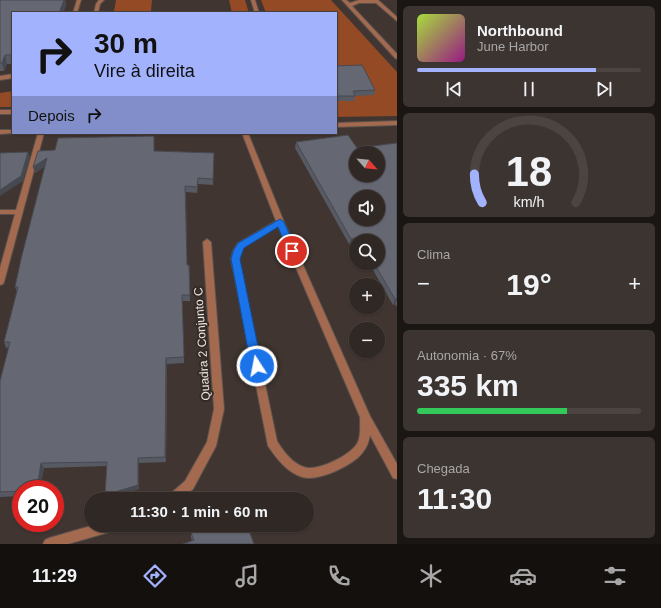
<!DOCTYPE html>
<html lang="pt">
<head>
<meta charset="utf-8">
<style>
	:root { --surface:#302824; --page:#3c3431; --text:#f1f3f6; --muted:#a8a6a6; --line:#4b4441; --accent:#a2b2fd }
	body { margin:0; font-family:Arial,sans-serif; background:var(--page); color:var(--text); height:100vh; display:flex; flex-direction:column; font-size:15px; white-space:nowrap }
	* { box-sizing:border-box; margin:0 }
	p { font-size:13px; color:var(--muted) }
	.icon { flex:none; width:22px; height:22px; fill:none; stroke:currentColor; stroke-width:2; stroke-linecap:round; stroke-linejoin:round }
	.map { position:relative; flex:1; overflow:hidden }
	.details { display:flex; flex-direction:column; gap:6px; padding:6px; background:#1a1614; width:264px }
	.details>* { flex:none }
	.hud { position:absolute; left:12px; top:12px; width:325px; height:122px; border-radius:0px; box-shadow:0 1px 3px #0004,0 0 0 1px var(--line); background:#a2b2fd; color:#111; overflow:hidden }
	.needle { width:26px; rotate:117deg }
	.fabs { position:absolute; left:349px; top:146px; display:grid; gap:8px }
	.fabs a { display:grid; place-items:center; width:36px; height:36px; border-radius:50%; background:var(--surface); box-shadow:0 1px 3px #0004,0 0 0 1px var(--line); font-size:20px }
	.speed { position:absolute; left:12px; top:480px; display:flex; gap:8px; font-size:20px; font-weight:700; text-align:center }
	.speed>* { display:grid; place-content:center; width:52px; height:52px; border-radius:50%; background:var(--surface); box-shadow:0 1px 3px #0004,0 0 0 1px var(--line); line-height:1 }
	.speed .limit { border:6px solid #d22; background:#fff; color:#111 }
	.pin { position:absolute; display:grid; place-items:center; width:34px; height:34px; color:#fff; margin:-17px; border:2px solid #fff; border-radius:50%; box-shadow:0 1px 4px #0007 }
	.me { position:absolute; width:44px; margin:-22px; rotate:349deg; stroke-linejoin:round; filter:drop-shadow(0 0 3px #0008) }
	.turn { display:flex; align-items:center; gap:14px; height:84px; padding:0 16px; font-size:18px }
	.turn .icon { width:52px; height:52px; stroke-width:2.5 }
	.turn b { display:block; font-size:28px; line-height:34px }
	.then { display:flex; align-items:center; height:38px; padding:0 16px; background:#0003; gap:8px; font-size:15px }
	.big { font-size:30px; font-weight:700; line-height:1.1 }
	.details .card { flex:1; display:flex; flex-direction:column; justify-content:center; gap:6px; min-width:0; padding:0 14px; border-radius:6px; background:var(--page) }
	.details .dial { align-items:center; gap:0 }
	.dial svg { height:104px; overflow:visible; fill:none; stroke:var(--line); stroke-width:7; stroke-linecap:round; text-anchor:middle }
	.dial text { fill:var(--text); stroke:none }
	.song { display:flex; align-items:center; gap:12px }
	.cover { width:48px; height:48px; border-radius:6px; background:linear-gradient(135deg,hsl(80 70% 55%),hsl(310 70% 35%)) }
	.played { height:4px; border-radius:2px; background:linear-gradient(90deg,var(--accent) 80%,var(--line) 80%) }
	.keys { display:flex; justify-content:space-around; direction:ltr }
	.heat { display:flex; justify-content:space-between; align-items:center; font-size:22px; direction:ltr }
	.charge { height:6px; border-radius:3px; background:linear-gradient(90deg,#34c759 67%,var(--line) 0) }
	.trip { position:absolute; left:84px; top:492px; width:230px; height:40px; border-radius:20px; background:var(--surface); box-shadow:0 1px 3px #0004,0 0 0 1px var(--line); font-weight:700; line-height:40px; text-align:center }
	.tabs { display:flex; height:64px; justify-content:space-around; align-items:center; background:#13100e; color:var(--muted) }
	.tabs .icon { width:28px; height:28px }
	.tabs .on { color:var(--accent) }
	.tabs b { font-size:18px; color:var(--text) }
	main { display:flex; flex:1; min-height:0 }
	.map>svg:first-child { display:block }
</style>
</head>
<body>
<main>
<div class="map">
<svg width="397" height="544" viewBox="0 0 397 544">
	<rect width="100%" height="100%" fill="#403530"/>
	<path fill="#934a25" d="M116 0H152L151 11H114Z
		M229 0H245L249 13H232Z
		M261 0H331L397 72V116L336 117V13H266Z
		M13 91V107H0V93Z"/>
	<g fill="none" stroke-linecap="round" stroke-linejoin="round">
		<defs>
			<path id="service" d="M77 0H81L77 13H73Z
				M99 0H104L100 4 98 13H94L96 4Z
				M251 0H255L259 13H255Z
				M13 74V78L0 80V76Z
				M0 110H13V114H0Z
				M242 133H248L284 222 370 416 397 464V479L393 478 370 435C369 441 367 447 363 452 354 465 318 482 302 477 287 472 277 459 268 446L231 259 233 251 238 243 276 221ZM278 226 360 417C360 425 361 434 358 442 352 455 317 472 304 467 292 463 283 451 277 441L239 259 241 251 244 247Z"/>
			<path id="minor" d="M397 121V125L336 127V123Z
				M0 130H13V133H15L0 134Z
				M38 133H44L4 282 3 284 0 285V268L15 214H0V210H16Z
				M207 239 211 242 224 409 216 446 193 489 181 499H168L169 495 185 481 207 442 214 409 203 242Z
				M94 525H119L117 529 113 531 68 544H43L45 540 49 538Z"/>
			<path id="tertiary" d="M342 0H346L350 3 359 0H378L397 17V21L376 3H359L352 6 397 54V59L395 58Z"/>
		</defs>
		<use href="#service" stroke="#5c514c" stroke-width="2"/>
		<use href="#minor" stroke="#5c514c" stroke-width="2"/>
		<use href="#tertiary" stroke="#5c514c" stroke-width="2"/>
		<path stroke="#908783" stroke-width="1.5" stroke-dasharray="2.5 1.5" stroke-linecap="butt" d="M113 12H150"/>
		<use href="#service" fill="#a36a50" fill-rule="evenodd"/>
		<use href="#minor" fill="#a36a50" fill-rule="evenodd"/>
		<use href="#tertiary" fill="#a36a50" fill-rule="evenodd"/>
	</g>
	<path fill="#575963" d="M0 0H65L66 6 13 13V64H7L4 71H0Z
		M336 66 375 90 374 95 355 96 354 101H336Z
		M154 136V151L214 153 213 185 198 184 197 193 186 192 187 265H189L190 301H182L184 363 167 364 166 462 139 463V489L107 499H106L107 466 44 468 40 489H21V496L0 497V381L9 347 6 348 4 342 17 291 15 287 45 166 35 173 33 167 55 150Z
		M296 142 357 148 397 143V307L395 304 393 305 369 263H378V241H356V243L349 244 295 148Z
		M200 527 254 544 192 540 191 538V533L200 530Z"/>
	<path fill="#474950" d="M64 0H65L66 6 63 13H59Z
		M5 55 7 64 4 71 2 63Z
		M28 152 30 157 23 181 0 196V190Z
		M47 158 49 164 35 173 33 167Z
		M360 237 358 241H356V243L349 244 351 239Z
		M395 299H397V300L395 304 393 305Z
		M166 358 167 364 166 462 165 457Z
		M138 458 139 463V489L106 499 105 495Z
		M41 463 44 468 40 489H37Z"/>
	<path fill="#656873" stroke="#474950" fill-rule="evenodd" d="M0 0H64L59 13H13V55H5L2 63H0Z
		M362 65 375 90 353 91 355 96H336V66Z
		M348 135 357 148 397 143V299H395L374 263H378V241H362L360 237 351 239 296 142ZM356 153H378V175H356ZM356 197H378V219H356Z
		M154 136V151L214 153 213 179 198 178 197 187 185 186 187 265H189L190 295H182L184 357 166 358 165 457 138 458V485L105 495 107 462 41 463 37 489H21V491L0 492V381L10 342H4L18 287H15L21 259 47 158 33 167 38 151 55 150 58 138Z
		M28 152 21 176 0 190V153Z
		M205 525H247L254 544H183L194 540 191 533 201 529 200 527Z"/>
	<path fill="#1a73e8" stroke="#114b97" d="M280 219 284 222 297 251 296 253H289L278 227 244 248 240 259 262 366 260 370 257 371 253 370 251 366 231 259 233 251 238 243Z"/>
	<g text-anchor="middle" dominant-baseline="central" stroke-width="4" stroke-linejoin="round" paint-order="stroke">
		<g font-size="12" fill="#ece5e2" stroke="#352b26">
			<text transform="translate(202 344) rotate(-94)">Quadra 2 Conjunto C</text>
		</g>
	</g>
</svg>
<div class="fabs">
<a><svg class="needle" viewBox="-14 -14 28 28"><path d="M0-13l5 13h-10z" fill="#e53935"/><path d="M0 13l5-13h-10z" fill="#a8a6a6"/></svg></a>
<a><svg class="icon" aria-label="sound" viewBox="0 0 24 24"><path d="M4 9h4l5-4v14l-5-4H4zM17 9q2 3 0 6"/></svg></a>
<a><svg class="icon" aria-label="search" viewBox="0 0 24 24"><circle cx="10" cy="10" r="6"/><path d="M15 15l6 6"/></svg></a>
<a>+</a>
<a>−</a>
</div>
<div class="speed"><div class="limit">20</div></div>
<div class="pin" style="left:292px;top:251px;background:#d93025"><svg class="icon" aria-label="arrive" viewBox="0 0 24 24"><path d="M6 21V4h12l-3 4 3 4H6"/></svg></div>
<svg class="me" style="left:257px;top:366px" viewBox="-20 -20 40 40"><circle r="17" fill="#1a73e8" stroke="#fff" stroke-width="3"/><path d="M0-11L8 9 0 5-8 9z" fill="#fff"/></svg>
<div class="trip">11:30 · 1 min · 60 m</div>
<div class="hud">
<div class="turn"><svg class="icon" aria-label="right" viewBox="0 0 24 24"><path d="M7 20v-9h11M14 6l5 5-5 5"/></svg><div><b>30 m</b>Vire à direita</div></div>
<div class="then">Depois<svg class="icon" aria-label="right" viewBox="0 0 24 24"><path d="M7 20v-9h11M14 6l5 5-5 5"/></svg></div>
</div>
</div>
<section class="details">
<div class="card">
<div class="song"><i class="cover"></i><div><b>Northbound</b><p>June Harbor</p></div></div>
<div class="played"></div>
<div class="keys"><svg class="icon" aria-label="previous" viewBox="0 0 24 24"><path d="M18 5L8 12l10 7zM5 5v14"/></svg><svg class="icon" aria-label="pause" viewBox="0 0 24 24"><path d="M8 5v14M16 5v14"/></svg><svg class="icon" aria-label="next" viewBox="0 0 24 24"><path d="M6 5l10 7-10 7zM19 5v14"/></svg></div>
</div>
<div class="card dial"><svg viewBox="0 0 100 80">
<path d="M14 69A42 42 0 1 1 86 69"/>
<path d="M14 69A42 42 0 0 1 8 47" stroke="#a2b2fd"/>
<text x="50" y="56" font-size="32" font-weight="700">18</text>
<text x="50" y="72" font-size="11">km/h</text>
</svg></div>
<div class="card"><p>Clima</p>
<div class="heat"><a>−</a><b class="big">19°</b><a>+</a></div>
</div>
<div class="card"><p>Autonomia · 67%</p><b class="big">335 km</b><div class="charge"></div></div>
<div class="card"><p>Chegada</p><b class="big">11:30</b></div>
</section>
</main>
<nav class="tabs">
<b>11:29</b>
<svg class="icon on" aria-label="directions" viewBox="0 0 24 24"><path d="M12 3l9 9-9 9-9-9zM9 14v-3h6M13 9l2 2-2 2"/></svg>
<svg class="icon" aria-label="music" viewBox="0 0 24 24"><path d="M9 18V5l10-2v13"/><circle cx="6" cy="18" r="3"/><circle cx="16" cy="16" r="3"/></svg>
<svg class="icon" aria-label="phone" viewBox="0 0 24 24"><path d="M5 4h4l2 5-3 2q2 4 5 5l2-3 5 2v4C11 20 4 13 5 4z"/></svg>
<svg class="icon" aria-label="climate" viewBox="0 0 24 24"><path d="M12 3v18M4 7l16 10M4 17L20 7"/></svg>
<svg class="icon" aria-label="car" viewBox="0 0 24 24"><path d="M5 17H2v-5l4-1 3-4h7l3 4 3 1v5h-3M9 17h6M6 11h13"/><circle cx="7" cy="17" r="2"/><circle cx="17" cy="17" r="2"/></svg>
<svg class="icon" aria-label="filters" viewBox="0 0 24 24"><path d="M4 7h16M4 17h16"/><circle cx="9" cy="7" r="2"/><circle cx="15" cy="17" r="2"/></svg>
</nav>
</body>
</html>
